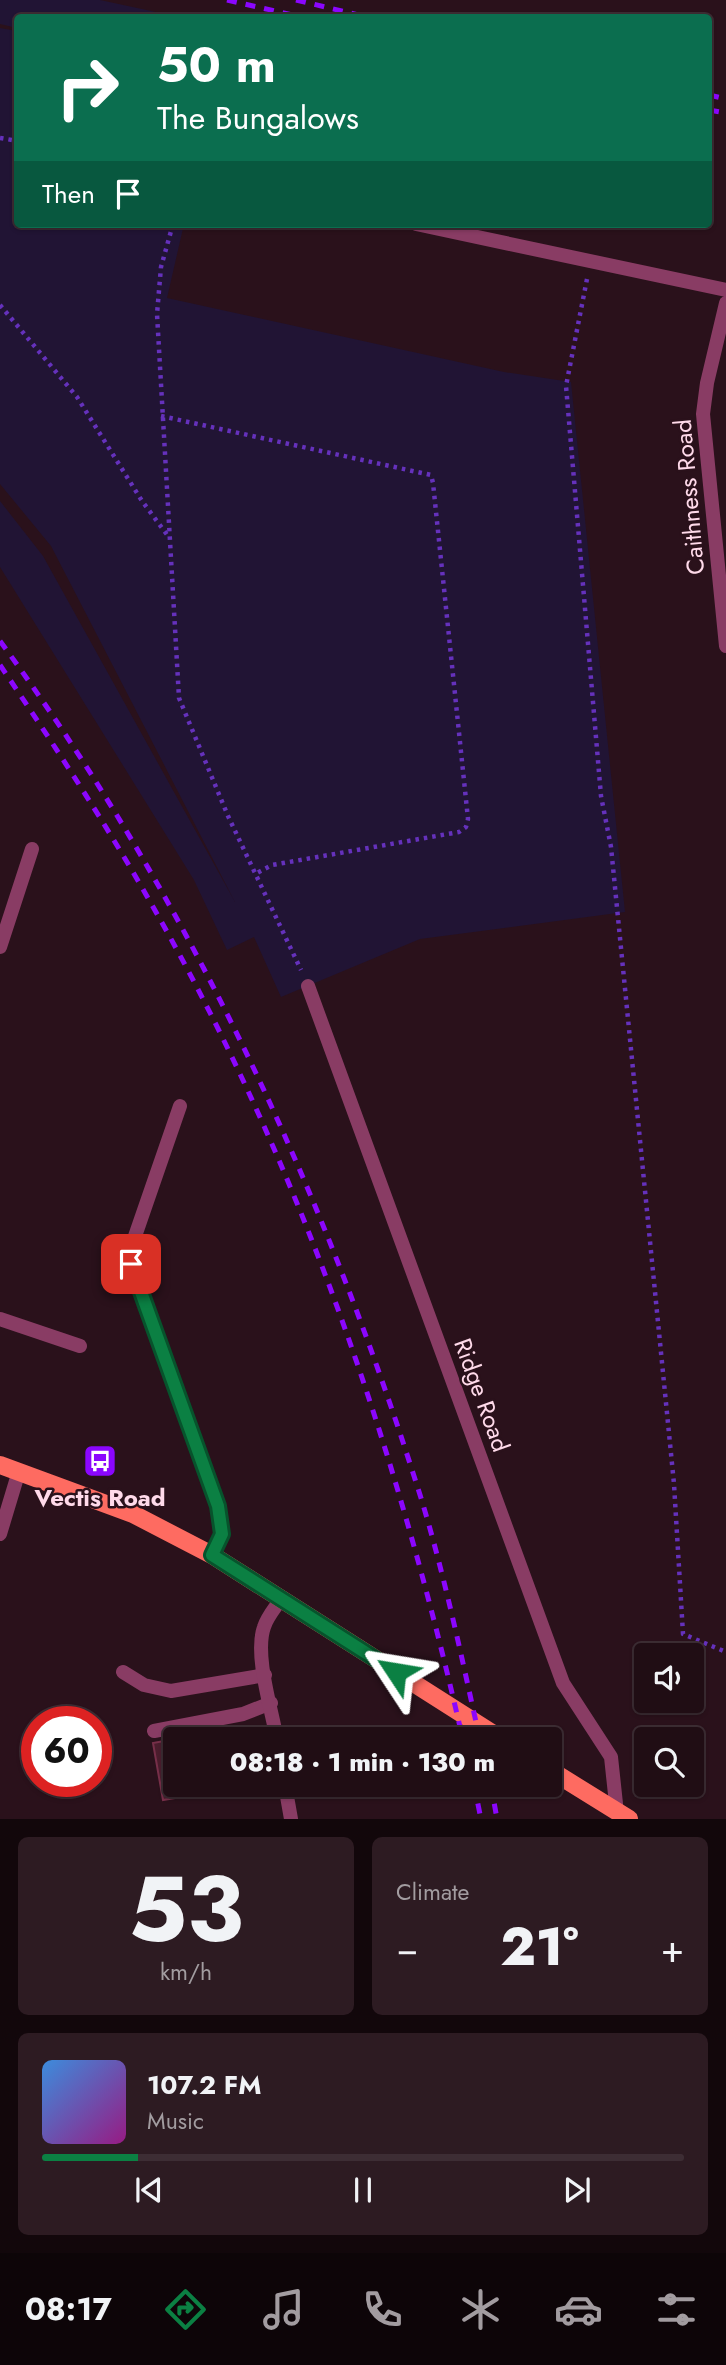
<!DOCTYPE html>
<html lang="en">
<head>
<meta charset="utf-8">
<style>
	:root { --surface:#200d14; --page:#2d1b22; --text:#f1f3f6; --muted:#a29ca0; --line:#3d2d34; --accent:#0b8043 }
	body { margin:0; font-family:Jost,sans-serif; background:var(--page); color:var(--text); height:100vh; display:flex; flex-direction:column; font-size:26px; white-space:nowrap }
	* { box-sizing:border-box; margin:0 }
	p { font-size:23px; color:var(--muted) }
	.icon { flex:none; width:38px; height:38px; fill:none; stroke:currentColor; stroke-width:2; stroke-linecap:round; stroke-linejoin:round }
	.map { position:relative; height:1819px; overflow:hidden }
	.details { display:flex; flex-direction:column; gap:18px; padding:18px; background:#12070b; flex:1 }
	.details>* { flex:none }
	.hud { position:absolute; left:14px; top:14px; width:698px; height:214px; border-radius:7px; box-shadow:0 2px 5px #0004,0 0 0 2px var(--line); background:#0b6e4f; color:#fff; overflow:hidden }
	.controls { position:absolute; left:634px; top:1643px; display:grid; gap:14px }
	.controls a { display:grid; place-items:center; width:70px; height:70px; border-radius:7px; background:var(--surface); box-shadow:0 2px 5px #0004,0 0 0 2px var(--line); font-size:35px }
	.speed { position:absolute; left:21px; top:1706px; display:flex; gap:14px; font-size:35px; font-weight:700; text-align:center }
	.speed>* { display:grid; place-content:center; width:91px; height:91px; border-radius:50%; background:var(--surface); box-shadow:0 2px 5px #0004,0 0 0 2px var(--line); line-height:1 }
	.speed .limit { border:10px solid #d22; background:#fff; color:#111 }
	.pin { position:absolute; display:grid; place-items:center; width:60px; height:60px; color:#fff; margin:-30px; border-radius:14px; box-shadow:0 4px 10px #0006 }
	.me { position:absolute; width:77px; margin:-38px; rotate:303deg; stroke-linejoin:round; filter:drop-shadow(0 0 5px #0008) }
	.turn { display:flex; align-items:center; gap:24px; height:147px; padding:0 28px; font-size:32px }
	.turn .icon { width:91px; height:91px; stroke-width:2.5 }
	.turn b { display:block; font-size:49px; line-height:60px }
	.then { display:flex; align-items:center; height:66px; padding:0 28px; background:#0003; gap:14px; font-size:26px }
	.big { font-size:52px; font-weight:800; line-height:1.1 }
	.details .tile { flex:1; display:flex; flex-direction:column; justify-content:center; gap:10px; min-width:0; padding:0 24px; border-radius:10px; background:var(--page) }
	.details .dial { align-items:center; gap:0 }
	.dial b { font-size:91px; line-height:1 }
	.song { display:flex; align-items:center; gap:21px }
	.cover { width:84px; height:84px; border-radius:10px; background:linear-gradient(135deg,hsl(210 70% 55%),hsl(310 70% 35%)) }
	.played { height:7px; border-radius:4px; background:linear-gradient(90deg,var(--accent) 15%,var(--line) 15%) }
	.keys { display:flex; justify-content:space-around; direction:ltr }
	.heat { display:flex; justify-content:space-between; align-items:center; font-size:38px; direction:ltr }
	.details .tiles { flex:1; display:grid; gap:18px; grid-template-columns:1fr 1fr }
	.tile:last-child { grid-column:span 2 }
	.trip { position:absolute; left:163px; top:1727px; width:399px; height:70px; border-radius:7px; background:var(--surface); box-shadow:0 2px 5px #0004,0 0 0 2px var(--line); font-weight:800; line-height:70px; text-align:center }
	.tabs { display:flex; height:112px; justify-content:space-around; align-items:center; background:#0d0508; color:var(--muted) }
	.tabs .icon { width:49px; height:49px }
	.tabs .active { color:var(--accent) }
	.tabs b { font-size:32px; color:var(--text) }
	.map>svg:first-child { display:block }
</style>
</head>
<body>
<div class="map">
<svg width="726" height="1819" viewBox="0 0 726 1819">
	<rect width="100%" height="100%" fill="#2a111b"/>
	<path fill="#211434" d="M0 0H100L179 17 18 18 17 28 0 24Z
		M0 28 17 31 18 224H184L167 298 504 372 571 382 625 912 420 939 281 997 254 937 227 950 194 880 0 567V501L43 556 235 902 51 546 0 484Z"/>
	<path fill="#4b1d2d" stroke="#772f49" stroke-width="2" d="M235 1728 237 1740H175V1785L245 1786 163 1800 153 1743Z"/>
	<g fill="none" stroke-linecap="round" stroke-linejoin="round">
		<path stroke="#6531bc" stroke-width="4.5" stroke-dasharray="3.5 5" stroke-linecap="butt" d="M0 138 18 141
			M173 224 161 267 157 314 179 698 228 816 301 970
			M587 279 566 386 601 796 611 847 674 1484 683 1634 726 1652
			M0 305 77 397 142 501 168 536
			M161 416 431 475 433 483 468 819 466 827 459 832 272 865 255 874"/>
		<path stroke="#893c64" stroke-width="14" d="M131 1263 133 1242 180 1106
			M0 1319 80 1346
			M123 1672 144 1685 171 1691 265 1675
			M154 1731 243 1714 271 1703"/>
		<path stroke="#893c64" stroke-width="14" d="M416 224 726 290
			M726 303 707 383 703 414 726 646
			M0 947 32 849
			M308 986 563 1683 611 1757 617 1813
			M131 1263 218 1506 222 1534 212 1555
			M0 1534 19 1471
			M277 1740C272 1710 254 1655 264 1627 267 1617 275 1608 281 1599
			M285 1785 291 1819"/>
		<path stroke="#fe6b61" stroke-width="18" d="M0 1465 133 1514 212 1555 503 1740
			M550 1770 629 1819"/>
		<path stroke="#8b06fe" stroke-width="5" stroke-dasharray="10 9" stroke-linecap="butt" d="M227 0 306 18
			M296 0 371 18
			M709 95 726 99
			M709 110 726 113
			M0 641C190 900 325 1192 421 1498 445 1577 462 1659 480 1740
			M0 665C57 749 112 833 161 921 305 1177 398 1454 463 1740
			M474 1785 481 1819
			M491 1785 497 1819"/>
	</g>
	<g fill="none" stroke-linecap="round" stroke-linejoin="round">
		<defs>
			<path id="route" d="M131 1264 218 1506 222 1534 212 1555 396 1672"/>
		</defs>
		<use href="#route" stroke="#07532c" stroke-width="18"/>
		<use href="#route" stroke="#0b8043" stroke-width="12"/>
	</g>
	<defs>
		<symbol id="bus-square" viewBox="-11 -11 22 22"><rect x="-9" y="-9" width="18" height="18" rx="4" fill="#8b06fe" stroke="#2a111b"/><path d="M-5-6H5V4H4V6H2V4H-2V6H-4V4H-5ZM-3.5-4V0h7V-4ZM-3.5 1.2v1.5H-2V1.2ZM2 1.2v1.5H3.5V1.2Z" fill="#fff"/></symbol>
	</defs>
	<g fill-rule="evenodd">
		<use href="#bus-square" x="81" y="1442" width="38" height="38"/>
	</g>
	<g text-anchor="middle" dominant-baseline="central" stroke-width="5" stroke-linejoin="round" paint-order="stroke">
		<g font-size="24" fill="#ffdaea" stroke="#2a111b">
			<text transform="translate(689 497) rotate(-95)">Caithness Road</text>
			<text transform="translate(482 1395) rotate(70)">Ridge Road</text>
		</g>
		<g font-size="24" font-weight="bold" fill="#ffdaea" stroke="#2a111b">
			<text x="100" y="1497">Vectis Road</text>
		</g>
	</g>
</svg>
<div class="controls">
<a><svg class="icon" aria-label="sound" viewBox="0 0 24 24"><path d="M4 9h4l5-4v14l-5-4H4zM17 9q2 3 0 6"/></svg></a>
<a><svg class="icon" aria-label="search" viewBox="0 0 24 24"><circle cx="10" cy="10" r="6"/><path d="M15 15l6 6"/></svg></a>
</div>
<div class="speed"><div class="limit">60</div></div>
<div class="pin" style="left:131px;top:1264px;background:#d93025"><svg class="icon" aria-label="arrive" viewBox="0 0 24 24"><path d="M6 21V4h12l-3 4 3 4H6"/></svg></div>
<svg class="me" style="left:396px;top:1672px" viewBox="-20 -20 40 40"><path d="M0-17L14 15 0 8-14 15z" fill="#0b8043" stroke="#fff" stroke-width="4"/></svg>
<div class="trip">08:18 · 1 min · 130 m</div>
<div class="hud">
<div class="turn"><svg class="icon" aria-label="right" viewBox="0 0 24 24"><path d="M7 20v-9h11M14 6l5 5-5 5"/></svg><div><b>50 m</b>The Bungalows</div></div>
<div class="then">Then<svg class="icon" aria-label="arrive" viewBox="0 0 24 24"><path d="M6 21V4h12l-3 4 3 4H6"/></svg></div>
</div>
</div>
<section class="details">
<div class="tiles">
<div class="tile dial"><b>53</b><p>km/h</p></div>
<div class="tile"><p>Climate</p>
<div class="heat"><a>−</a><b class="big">21°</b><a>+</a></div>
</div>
<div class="tile">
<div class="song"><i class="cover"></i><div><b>107.2 FM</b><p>Music</p></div></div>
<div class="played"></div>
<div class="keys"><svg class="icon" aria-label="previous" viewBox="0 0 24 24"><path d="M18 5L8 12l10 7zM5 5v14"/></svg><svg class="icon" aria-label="pause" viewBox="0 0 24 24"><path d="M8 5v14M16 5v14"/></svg><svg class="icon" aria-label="next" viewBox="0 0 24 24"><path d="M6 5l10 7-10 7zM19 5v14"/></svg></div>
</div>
</div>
</section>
<nav class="tabs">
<b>08:17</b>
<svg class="icon active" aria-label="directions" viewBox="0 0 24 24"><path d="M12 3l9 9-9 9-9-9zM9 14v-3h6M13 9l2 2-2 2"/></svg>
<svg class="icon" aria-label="music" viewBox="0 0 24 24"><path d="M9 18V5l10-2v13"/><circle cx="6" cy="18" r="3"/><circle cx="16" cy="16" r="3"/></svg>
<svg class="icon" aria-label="phone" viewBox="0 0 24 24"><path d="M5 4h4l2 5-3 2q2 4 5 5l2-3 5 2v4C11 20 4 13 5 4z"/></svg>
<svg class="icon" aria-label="climate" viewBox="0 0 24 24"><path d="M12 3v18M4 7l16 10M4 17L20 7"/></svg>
<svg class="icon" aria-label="car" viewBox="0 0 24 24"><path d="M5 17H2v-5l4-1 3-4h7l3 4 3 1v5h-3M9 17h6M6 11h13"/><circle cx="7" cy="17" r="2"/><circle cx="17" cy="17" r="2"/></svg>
<svg class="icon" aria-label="filters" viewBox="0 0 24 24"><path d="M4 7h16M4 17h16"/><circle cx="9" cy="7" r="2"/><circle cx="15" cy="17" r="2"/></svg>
</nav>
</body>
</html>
